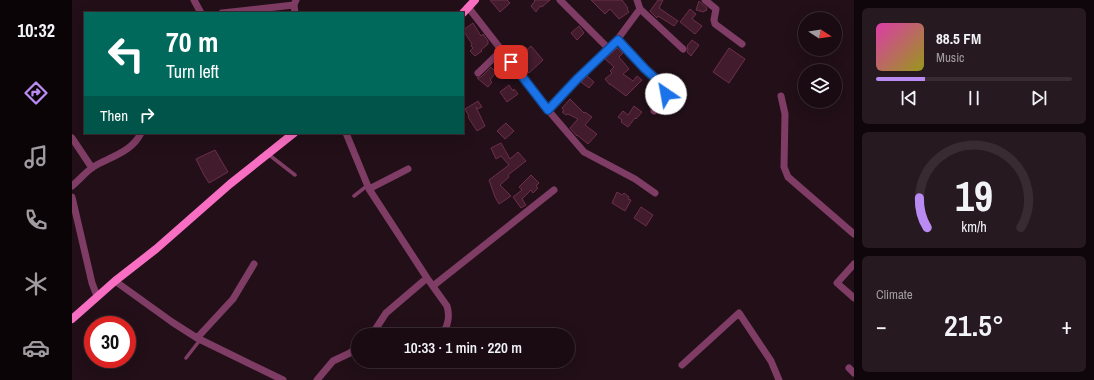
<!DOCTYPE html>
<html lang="en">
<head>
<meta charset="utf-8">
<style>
	:root { --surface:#1a0b12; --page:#271920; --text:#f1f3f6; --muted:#9f9b9f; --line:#382b32; --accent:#ba8bf3 }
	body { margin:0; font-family:"Archivo Narrow",sans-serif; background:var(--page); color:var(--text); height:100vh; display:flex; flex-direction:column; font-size:15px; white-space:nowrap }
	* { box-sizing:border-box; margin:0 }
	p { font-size:13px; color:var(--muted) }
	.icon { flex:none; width:22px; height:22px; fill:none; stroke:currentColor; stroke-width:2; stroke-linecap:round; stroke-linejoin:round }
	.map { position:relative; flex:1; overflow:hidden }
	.side { display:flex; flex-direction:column; gap:8px; padding:8px; background:#0e060a; width:240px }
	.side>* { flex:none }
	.hud { position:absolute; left:12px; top:12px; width:380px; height:122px; border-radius:0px; box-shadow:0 4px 16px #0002,0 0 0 1px var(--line); background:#00695c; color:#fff; overflow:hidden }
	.needle { width:26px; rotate:102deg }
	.controls { position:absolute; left:726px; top:12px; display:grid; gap:8px }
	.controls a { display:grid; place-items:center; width:44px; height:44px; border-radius:50%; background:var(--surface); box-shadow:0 4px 16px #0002,0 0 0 1px var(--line); font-size:20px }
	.speed { position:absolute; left:12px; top:316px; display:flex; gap:8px; font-size:20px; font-weight:700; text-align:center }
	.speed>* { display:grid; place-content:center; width:52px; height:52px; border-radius:50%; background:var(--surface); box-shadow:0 4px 16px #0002,0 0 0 1px var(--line); line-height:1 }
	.speed .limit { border:6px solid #d22; background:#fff; color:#111 }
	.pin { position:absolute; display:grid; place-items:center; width:34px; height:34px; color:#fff; margin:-17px; border-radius:8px; box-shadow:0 2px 6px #0006 }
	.me { position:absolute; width:44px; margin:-22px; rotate:327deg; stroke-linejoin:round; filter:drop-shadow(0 0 3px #0008) }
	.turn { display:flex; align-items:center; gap:14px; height:84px; padding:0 16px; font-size:18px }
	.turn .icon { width:52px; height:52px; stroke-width:2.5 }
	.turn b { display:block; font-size:28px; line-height:34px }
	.then { display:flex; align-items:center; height:38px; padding:0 16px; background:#0003; gap:8px; font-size:15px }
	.big { font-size:30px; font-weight:600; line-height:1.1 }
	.side .tile { flex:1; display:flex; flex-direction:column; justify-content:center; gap:6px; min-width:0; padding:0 14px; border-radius:6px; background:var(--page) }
	.side .dial { align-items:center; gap:0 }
	.dial svg { height:104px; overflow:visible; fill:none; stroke:var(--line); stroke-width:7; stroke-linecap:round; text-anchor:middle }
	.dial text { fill:var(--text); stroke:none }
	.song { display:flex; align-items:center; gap:12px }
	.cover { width:48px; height:48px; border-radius:6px; background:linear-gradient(135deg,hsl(320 70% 55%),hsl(60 70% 35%)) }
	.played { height:4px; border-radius:2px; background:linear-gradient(90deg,var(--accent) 25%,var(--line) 25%) }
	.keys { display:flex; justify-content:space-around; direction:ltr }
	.heat { display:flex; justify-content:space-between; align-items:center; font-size:22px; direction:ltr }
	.trip { position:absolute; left:279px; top:328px; width:224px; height:40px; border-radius:20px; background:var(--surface); box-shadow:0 4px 16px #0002,0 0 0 1px var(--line); font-weight:600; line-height:40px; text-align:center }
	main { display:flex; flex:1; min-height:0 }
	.dock { display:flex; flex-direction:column; width:72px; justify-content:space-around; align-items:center; background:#0a0407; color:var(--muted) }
	.dock .icon { width:28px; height:28px }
	.dock .selected { color:var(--accent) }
	.dock b { font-size:18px; color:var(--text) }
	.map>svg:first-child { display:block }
</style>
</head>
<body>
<main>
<nav class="dock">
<b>10:32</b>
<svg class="icon selected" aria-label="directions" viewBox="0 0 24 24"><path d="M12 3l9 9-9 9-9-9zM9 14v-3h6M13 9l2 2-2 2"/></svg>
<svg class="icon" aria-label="music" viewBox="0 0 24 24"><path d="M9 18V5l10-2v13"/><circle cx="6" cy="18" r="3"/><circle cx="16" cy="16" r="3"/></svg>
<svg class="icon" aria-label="phone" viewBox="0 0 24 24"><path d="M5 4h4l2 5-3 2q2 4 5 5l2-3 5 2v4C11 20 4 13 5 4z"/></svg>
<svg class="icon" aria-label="climate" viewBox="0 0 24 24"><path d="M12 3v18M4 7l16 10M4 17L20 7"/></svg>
<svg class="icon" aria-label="car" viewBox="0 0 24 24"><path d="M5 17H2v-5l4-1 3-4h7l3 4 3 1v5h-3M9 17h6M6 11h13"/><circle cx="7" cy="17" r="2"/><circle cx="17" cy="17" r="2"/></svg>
</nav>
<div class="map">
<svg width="782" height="380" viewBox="0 0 782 380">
	<rect width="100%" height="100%" fill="#220f18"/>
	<path fill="#421c2c" stroke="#6d2f4a" d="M418 0H435L438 3 428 12Z
		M462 0H478L470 7 468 6 464 12 459 6 463 1Z
		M519 0H550L556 8 555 9 557 12 547 19 538 9 533 14Z
		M586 0H591L587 8 606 21 602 26 586 16 585 18 578 11Z
		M627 1 635 8 634 11 633 10 632 12 624 10Z
		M618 9 624 14 620 19 630 26 623 34 608 22Z
		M401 23 409 36 411 34 416 41V44L409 50 410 51 403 56 398 51 401 48 399 46 400 44 391 30Z
		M507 26 512 33 505 40 499 33Z
		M620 40 627 45 619 56 615 52 616 50 615 46Z
		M459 46 471 60 457 73 444 59Z
		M545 48 551 53 547 57 557 69 551 74 561 81 565 76 570 80 554 96 538 84V85L533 79 540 73 538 71 542 67 533 59Z
		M657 48 673 59 657 83 641 72Z
		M419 67 424 72 418 80 420 82 416 87 405 78 409 77Z
		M515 76 522 82 517 88 509 82Z
		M437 85 441 91 442 89 446 94 435 102 428 92Z
		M498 99 512 113 513 112 520 117 513 125 525 134 516 144 505 135V136L498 128 506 119 496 114 494 115 490 112 492 111 490 108Z
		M406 101 410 107 405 109 404 107 413 126 405 131 396 117 397 116 393 109Z
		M562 106 570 112 564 119 563 118 556 127 549 122 550 120 546 117 551 111 556 115Z
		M434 123 442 131 433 139 425 131Z
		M429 143 438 159 446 152 454 161 436 175 437 177 428 185 439 196 427 204 423 197 417 180 437 165 429 156 424 159 419 148Z
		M143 150 156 172 137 183 132 175 124 159Z
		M459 175 467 183 464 186 466 188 461 193 459 190 450 199 454 205 449 208 441 197 450 190 447 187Z
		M545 192 550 195 552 193 557 197 556 199 559 200 553 211 540 203Z
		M569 207 581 215 574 226 562 218Z"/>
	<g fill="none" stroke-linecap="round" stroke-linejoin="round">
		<path stroke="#7f3c64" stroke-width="3.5" d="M196 154 223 175
			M282 196 296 185
			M114 358 128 340"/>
		<path stroke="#7f3c64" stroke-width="7" d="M122 0 129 13
			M488 0 536 48
			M565 0 568 9 611 49
			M633 0 644 9 642 20 643 24 670 44
			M396 7 476 110 512 152 563 179 583 193
			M150 13 222 5
			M223 13 222 5 224 0
			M545 40 595 90 594 94 582 111
			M406 73 430 50
			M709 96 713 114 712 167 716 177 782 234
			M476 110 506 78 545 40 568 9
			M274 133 297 189 355 278 375 306C378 316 376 327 369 335
			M0 138 20 168
			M0 186C7 180 14 172 21 167 38 157 60 152 69 133
			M297 189 336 169
			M0 197 20 283 25 296
			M782 264 765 283 782 298
			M43 281 100 322 125 338 211 380
			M361 286 482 190
			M298 335 303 330 314 313 355 278
			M125 338 161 299 182 264
			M610 365 667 313 699 361 707 380
			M777 368 782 373
			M245 380 261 361 278 353 286 346"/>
		<path stroke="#f86ec2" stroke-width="8" d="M391 13 403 0
			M0 319 43 281 84 249 158 184 222 133"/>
	</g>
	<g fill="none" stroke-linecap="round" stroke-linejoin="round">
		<defs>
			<path id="route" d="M439 62 476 110 506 78 546 40 573 69 594 88 595 90 594 94"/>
		</defs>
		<use href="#route" stroke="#114b97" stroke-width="10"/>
		<use href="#route" stroke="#1a73e8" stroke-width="7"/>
	</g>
</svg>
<div class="controls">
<a><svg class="needle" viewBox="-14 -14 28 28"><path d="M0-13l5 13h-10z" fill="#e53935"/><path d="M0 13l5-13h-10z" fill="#9f9b9f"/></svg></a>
<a><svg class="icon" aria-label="layers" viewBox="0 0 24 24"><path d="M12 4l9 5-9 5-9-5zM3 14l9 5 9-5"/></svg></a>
</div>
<div class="speed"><div class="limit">30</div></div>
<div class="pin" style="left:439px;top:62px;background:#d93025"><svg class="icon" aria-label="arrive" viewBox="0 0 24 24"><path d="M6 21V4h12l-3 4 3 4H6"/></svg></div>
<svg class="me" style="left:594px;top:94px" viewBox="-20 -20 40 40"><circle r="19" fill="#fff"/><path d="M0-13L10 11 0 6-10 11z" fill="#1a73e8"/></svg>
<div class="trip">10:33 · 1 min · 220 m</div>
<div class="hud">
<div class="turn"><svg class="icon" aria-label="left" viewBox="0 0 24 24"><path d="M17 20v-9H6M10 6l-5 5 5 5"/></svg><div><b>70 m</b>Turn left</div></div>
<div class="then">Then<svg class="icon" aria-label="right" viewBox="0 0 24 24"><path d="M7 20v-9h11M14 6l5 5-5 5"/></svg></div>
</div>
</div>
<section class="side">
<div class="tile">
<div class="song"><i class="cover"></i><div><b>88.5 FM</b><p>Music</p></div></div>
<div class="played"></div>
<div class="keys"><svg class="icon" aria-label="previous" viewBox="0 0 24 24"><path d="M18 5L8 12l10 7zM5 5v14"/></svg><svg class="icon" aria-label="pause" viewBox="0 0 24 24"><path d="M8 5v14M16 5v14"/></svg><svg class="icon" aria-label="next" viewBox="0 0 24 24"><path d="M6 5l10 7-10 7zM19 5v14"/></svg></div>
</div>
<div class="tile dial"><svg viewBox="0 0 100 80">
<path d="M14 69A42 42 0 1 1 86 69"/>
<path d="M14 69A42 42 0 0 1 8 46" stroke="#ba8bf3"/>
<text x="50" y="56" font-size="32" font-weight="700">19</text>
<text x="50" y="72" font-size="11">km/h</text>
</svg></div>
<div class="tile"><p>Climate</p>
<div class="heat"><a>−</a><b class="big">21.5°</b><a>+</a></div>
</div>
</section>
</main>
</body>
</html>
